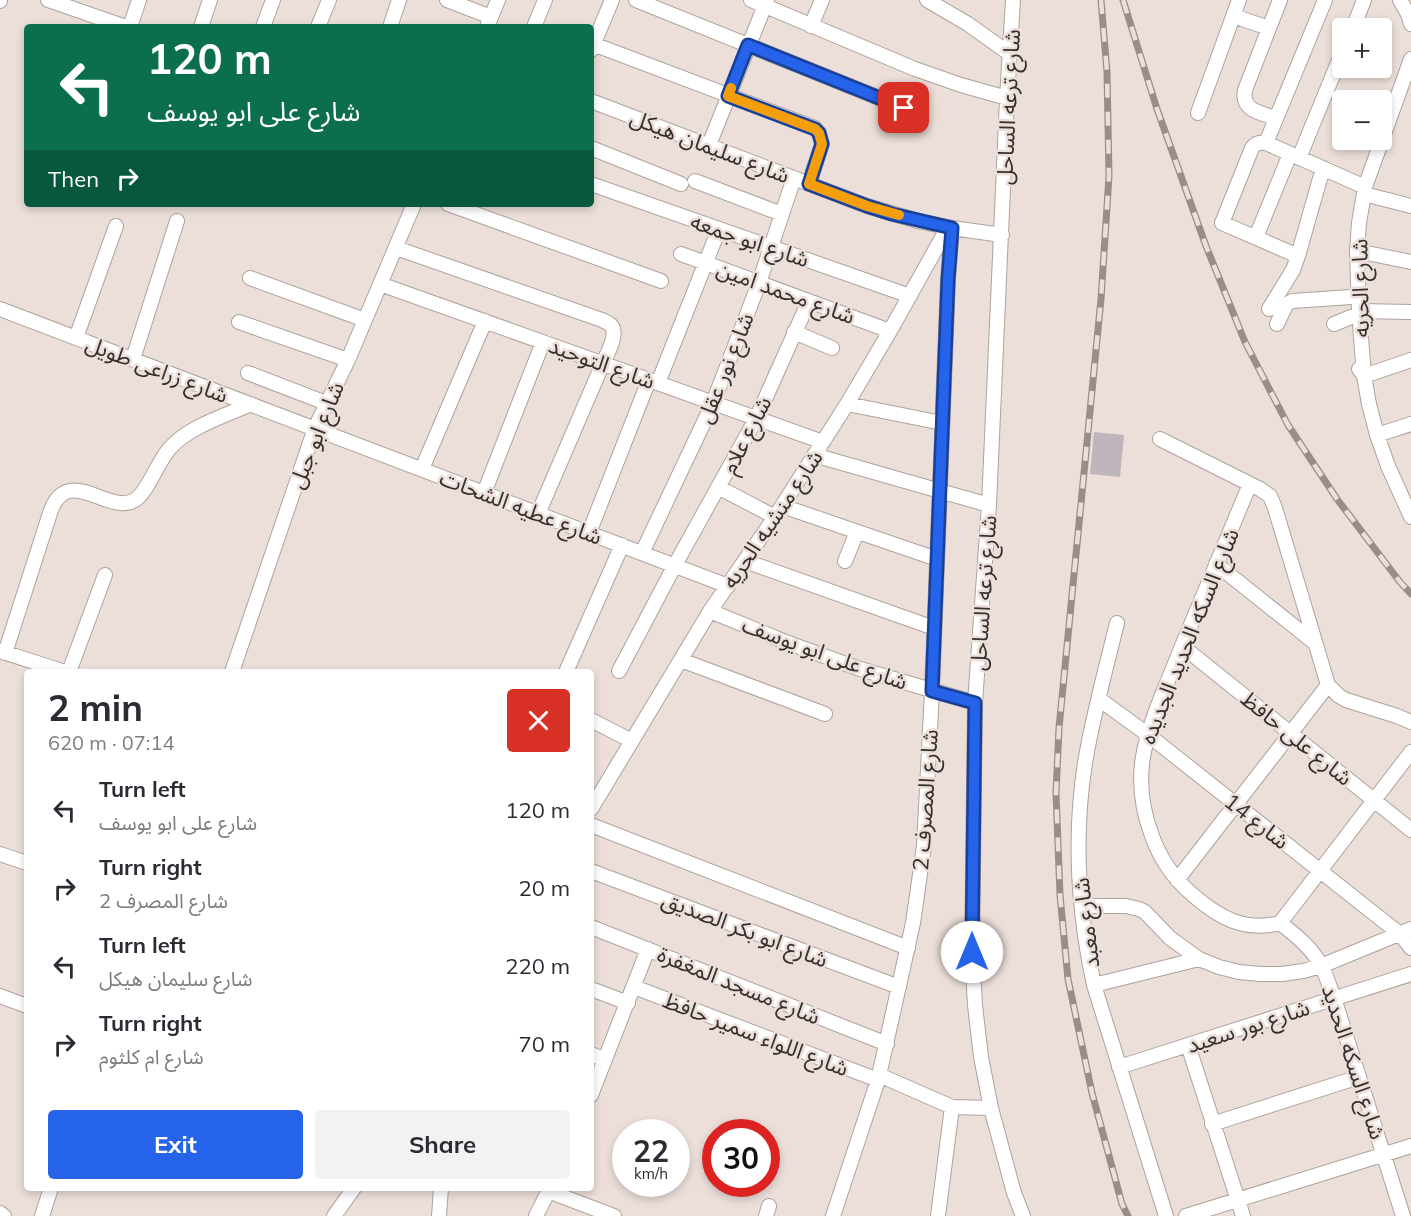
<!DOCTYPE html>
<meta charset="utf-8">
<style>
body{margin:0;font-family:Mulish,"Noto Sans Arabic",sans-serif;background:#f2f2f3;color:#2b2b33;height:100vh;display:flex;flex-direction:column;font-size:22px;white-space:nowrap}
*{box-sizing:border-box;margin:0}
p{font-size:20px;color:#7c7c81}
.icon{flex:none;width:33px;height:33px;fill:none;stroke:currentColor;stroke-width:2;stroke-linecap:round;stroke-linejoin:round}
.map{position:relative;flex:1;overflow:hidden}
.sheet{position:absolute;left:24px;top:669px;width:570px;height:522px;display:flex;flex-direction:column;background:#fff;border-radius:6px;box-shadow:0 3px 9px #0003}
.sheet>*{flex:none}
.hud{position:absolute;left:24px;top:24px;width:570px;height:183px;border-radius:6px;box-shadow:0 3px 9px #0003;background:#0b6e4f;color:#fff;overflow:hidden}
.tools{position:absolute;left:1332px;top:18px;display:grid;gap:12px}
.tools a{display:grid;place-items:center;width:60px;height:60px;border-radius:6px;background:#fff;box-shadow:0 3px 9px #0003;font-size:30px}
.speed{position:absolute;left:612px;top:1119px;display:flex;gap:12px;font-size:30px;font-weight:700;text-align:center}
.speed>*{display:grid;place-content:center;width:78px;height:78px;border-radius:50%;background:#fff;box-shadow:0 3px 9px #0003;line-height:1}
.speed small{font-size:15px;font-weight:400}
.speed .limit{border:9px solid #d22;background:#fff;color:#111}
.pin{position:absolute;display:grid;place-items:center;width:51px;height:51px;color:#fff;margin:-26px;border-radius:12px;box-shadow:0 3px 9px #0006}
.me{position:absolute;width:66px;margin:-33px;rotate:0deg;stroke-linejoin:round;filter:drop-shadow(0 0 4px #0008)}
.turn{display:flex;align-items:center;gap:21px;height:126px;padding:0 24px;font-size:27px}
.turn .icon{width:78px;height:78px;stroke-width:2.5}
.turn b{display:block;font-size:42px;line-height:51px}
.then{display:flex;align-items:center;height:57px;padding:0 24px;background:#0003;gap:12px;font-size:22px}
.round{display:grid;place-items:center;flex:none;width:63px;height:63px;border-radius:6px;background:#f2f2f3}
.overview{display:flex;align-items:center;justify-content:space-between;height:102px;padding:0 24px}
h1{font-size:36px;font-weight:700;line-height:45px}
.action{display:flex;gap:12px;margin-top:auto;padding:12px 24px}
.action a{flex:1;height:69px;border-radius:6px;background:#2563eb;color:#fff;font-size:24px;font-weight:700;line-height:69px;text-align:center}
.action a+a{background:#f2f2f3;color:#2b2b33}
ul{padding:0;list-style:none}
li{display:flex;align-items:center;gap:18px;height:78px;padding:0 24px}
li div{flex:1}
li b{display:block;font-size:22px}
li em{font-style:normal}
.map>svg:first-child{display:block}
.building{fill:#beb5bd}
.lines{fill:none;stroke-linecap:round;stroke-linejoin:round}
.minor-casing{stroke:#aea29d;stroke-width:16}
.minor{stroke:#fff;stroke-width:14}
.rail-casing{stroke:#978d8a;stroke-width:7}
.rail{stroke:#ecdfda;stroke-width:4.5;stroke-dasharray:14;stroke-linecap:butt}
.route-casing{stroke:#184099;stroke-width:15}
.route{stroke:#2563eb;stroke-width:10}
.slow{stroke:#f59e0b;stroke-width:10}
.labels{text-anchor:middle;stroke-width:5;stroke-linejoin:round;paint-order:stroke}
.street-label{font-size:22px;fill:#35302e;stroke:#ecdfda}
</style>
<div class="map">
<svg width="1411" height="1216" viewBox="0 0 1411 1216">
<rect width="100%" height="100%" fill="#ecdfda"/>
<path class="building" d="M 1094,432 L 1124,435 L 1120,477 L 1090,474 Z"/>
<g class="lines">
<g class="minor-casing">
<path id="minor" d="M 48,0 L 126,27
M 447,0 L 491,17
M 636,0 L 904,108
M 751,0 L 915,69 L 961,85 L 1007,98
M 927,0 L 968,24 L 1010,54
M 1013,0 L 1007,98 L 989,505 L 975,703 L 972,952 L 975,1005 L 981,1057 L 991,1108 L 1014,1193 L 1023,1216
M 1400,0 L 1408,14 L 1411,24
M 0,1 L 0,0
M 1233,16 L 1269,28
M 811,26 L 822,0
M 130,27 L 139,0
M 201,27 L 210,0
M 263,27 L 273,0
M 318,27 L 329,0
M 390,27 L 399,0
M 487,27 L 498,0
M 534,27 L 545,0
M 1353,28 L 1364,0
M 593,44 L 815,128 L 819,133 L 822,144 L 809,184
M 591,50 L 612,0
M 1411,59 L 1365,187 L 1359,223 L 1357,251 L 1359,311 L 1364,376 L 1369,404 L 1377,435 L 1388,466 L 1411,517
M 591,101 L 867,206 L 918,221 L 952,228 L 1002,235
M 1198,113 L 1239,0
M 1276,118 C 1261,113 1241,111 1245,90 L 1280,0
M 1266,143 L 1325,0
M 709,145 L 767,0
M 591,148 L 681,184
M 1299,158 L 1342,53
M 695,181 L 782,214
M 591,184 L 910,296
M 1364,194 L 1411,206
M 448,204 L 661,281
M 1256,237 L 1290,154
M 396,248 L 602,320 C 606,322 612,324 613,329 C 616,339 607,354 603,363 L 538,514
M 1357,251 L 1411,262
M 681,254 L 890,331
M 1298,256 L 1222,223 L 1252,148 C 1256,143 1259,142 1266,143 L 1365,187
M 250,278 L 365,320
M 380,284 L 823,442
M 0,309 L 728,586
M 1269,309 L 1293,270 L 1298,256 L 1323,168
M 1359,311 L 1411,312
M 239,322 L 348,360
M 1277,324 L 1286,305 L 1292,301 L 1351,297
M 1334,324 L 1351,317
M 794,332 L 832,348
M 76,338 L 116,226
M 133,359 L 177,221
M 1359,369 L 1364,376 L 1411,360
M 248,373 L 326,403
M 658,383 L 719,229
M 847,404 L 942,423
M 1377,435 L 1411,424
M 1160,439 L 1260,489 L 1270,496 L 1275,508 L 1328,685 L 1339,696 L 1346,700 L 1397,716 L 1411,722
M 814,455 L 989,505
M 422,469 L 485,321
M 1250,484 C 1230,532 1210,579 1190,627 C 1181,648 1173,669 1164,690 C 1143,743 1131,780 1152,836 C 1160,858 1174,879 1193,895 C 1219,918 1245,932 1280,923
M 718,487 L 775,517
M 484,493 L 543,342
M 782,506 L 937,559
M 589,533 L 649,380
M 642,553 L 713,403 L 759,283 L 794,178
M 745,561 L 934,628
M 845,561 L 857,532
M 1216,564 L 1315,643
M 710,611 L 783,641 L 857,668 L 975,703
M 1117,623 C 1106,668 1094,712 1086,757 C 1073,833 1078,911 1094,985 L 1166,1216
M 1182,646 L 1411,830
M 0,651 L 65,672
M 5,653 L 51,510 C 69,464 109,516 135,500 C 148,492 158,460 171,447 C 190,426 225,416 251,404
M 681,660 L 825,714
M 619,671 L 675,565 L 757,417 L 809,301
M 69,672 L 105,575
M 232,672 L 315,428 L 348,360 L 414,204
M 566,672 L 622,545
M 1099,699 L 1147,734 L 1400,934 L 1411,948
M 591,720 L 632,741
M 591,809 L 710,611 L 775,517 L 847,404 L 890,331 L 948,227
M 591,825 L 908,948
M 0,854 L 27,863
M 591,871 L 899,987
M 1177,880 L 1328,685
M 1082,906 L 1126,906 L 1139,909 L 1145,912 L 1170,938 L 1199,959 L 1219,967 L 1239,972 L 1260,974 L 1282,974 L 1303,971 L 1321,966 L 1411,929
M 1280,923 C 1296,935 1313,949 1322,967 C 1327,977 1330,988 1334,998 L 1403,1216
M 1280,923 L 1411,752
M 591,927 L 887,1044
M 1094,985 L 1199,959
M 634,987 L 878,1080
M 591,989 L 628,1003
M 0,996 L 27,1006
M 1188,1045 L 1243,1216
M 591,1054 L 605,1060
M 1119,1067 L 1411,974
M 879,1075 L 952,1107 L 991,1108
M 591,1095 L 648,949
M 1212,1124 L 1359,1077
M 548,1191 L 614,1216
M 0,1213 L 4,1216
M 42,1216 L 51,1188
M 334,1216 L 354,1188
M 439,1216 L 441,1188
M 536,1216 L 550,1188
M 766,1216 L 769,1206
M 833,1216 L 878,1080 L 913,923 L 924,846 L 932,691 L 948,280 L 952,228
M 938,1216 L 952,1107
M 1186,1216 L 1411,1146"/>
</g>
<use href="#minor" class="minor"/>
<g class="rail-casing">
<path id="rail" d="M 1101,0 L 1107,72 L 1109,176 L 1101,299 L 1059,728 L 1056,793 L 1060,895 L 1068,979 L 1092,1093 L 1122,1204 L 1128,1216
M 1123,0 L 1157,109 L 1206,246 L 1245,342 L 1288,425 L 1337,499 L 1400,582 L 1411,594"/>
</g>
<use href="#rail" class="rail"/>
</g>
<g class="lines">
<g class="route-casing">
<path id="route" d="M 904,108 L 748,45 L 728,96 L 815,129 L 819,133 L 822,144 L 809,184 L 867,206 L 892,214 L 952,228 L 948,280 L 932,691 L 975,703 L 972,952"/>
</g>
<use href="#route" class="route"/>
<path class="slow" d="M 731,88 L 728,96 L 815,129 L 819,133 L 822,144 L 809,184 L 867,206 L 899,215"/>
</g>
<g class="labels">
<g class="street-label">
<text transform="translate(1008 107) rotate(-87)" y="8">شارع ترعه الساحل</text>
<text transform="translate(710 146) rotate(21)" y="8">شارع سليمان هيكل</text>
<text transform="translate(750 240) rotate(19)" y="8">شارع ابو جمعه</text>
<text transform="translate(1360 288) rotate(-91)" y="8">شارع الحريه</text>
<text transform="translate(786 292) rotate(20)" y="8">شارع محمد امين</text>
<text transform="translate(602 363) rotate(20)" y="8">شارع التوحيد</text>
<text transform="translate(725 368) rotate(-68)" y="8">شارع نور عقل</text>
<text transform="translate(157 369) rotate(21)" y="8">شارع زراعى طويل</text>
<text transform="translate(316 435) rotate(-68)" y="8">شارع ابو جبل</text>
<text transform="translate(746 435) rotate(-63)" y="8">شارع علام</text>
<text transform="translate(521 507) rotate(21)" y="8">شارع عطيه الشحات</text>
<text transform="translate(772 519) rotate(-56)" y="8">شارع منشيه الحريه</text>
<text transform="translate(983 593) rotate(-86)" y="8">شارع ترعه الساحل</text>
<text transform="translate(1189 636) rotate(-68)" y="8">شارع السكه الحديد الجديده</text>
<text transform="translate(825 653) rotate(20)" y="8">شارع على ابو يوسف</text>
<text transform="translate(1297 738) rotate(39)" y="8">شارع على حافظ</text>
<text transform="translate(925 800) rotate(-86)" y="8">شارع المصرف 2</text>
<text transform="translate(1257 821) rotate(38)" y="8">شارع 14</text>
<text transform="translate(1086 923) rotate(-97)" y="8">شارع معبد</text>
<text transform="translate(745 929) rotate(21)" y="8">شارع ابو بكر الصديق</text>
<text transform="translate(739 985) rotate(22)" y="8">شارع مسجد المغفرة</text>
<text transform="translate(1248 1026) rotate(-18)" y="8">شارع بور سعيد</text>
<text transform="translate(756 1034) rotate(21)" y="8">شارع اللواء سمير حافظ</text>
<text transform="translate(1354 1062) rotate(72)" y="8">شارع السكه الحديد</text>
</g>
</g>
</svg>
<div class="tools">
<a>+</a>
<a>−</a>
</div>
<div class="speed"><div>22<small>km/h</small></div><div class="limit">30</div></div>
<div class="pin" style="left:904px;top:108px;background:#d93025"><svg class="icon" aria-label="arrive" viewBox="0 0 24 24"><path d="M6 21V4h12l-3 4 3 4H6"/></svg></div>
<svg class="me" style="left:972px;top:952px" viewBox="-20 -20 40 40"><circle r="19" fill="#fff"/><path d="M0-13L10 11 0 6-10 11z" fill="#2563eb"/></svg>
<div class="hud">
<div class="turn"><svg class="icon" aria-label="left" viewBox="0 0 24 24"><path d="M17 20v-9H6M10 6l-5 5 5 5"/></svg><div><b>120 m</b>شارع على ابو يوسف</div></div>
<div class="then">Then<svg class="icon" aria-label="right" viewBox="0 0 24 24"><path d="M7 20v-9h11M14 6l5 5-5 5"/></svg></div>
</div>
<section class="sheet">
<div class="overview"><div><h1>2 min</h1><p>620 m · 07:14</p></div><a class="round" style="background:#d93025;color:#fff"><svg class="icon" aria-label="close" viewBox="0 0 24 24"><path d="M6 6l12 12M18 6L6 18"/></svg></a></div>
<ul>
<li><svg class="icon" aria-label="left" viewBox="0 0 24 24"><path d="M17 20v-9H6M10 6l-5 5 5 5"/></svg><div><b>Turn left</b><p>شارع على ابو يوسف</p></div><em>120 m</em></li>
<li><svg class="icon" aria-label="right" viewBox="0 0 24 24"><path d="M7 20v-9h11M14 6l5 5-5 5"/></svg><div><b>Turn right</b><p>شارع المصرف 2</p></div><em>20 m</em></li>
<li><svg class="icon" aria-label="left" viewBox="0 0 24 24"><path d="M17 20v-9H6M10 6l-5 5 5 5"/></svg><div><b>Turn left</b><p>شارع سليمان هيكل</p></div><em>220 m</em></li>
<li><svg class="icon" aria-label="right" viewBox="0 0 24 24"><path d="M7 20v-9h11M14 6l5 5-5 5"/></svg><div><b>Turn right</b><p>شارع ام كلثوم</p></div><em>70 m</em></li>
</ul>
<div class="action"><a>Exit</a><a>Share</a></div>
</section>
</div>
